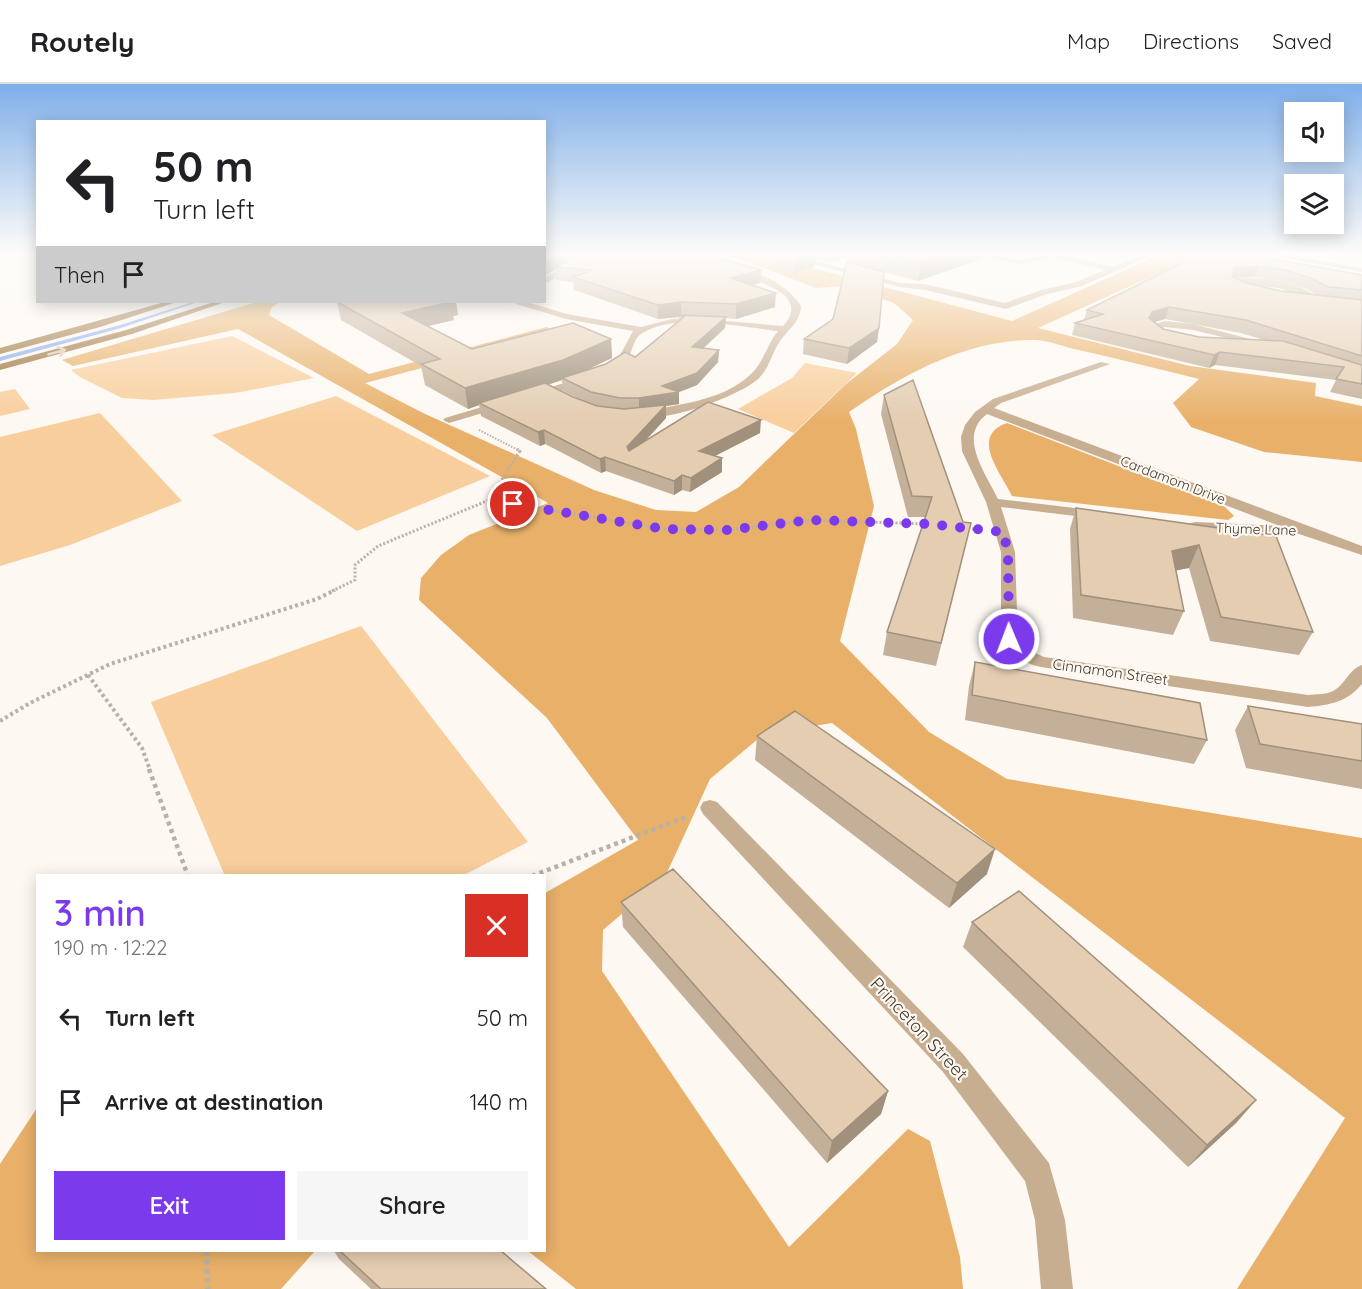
<!DOCTYPE html>
<meta charset="utf-8">
<style>
body{margin:0;font-family:Quicksand,sans-serif;background:#f6f6f6;color:#202124;height:100vh;display:flex;flex-direction:column;font-size:22px;white-space:nowrap}
*{box-sizing:border-box;margin:0}
p{font-size:20px;color:#757577}
.icon{flex:none;width:33px;height:33px;fill:none;stroke:currentColor;stroke-width:2;stroke-linecap:round;stroke-linejoin:round}
.map{position:relative;flex:1;overflow:hidden}
.details{position:absolute;left:36px;top:790px;width:510px;height:378px;display:flex;flex-direction:column;background:#fff;border-radius:0px;box-shadow:0 3px 15px #0003}
.details>*{flex:none}
.guide{position:absolute;left:36px;top:36px;width:510px;height:183px;border-radius:0px;box-shadow:0 3px 15px #0003;background:#fff;color:#202124;overflow:hidden}
.buttons{position:absolute;left:1284px;top:18px;display:grid;gap:12px}
.buttons a{display:grid;place-items:center;width:60px;height:60px;border-radius:0px;background:#fff;box-shadow:0 3px 15px #0003;font-size:30px}
.pin{position:absolute;display:grid;place-items:center;width:51px;height:51px;color:#fff;margin:-26px;border:3px solid #fff;border-radius:50%;box-shadow:0 2px 6px #0007}
.me{position:absolute;width:66px;margin:-33px;rotate:359deg;stroke-linejoin:round;filter:drop-shadow(0 0 4px #0008)}
.turn{display:flex;align-items:center;gap:21px;height:126px;padding:0 18px;font-size:27px}
.turn .icon{width:78px;height:78px;stroke-width:2.5}
.turn b{display:block;font-size:42px;line-height:51px}
.then{display:flex;align-items:center;height:57px;padding:0 18px;background:#0003;gap:12px;font-size:22px}
.round{display:grid;place-items:center;flex:none;width:63px;height:63px;border-radius:0px;background:#f6f6f6}
.summary{display:flex;align-items:center;justify-content:space-between;height:102px;padding:0 18px}
h1{font-size:36px;font-weight:600;line-height:45px;color:#7c3aed}
.action{display:flex;gap:12px;margin-top:auto;padding:12px 18px}
.action a{flex:1;height:69px;border-radius:0px;background:#7c3aed;color:#fff;font-size:24px;font-weight:600;line-height:69px;text-align:center}
.action a+a{background:#f6f6f6;color:#202124}
ul{padding:0;list-style:none}
li{display:flex;align-items:center;gap:18px;height:84px;padding:0 18px}
li div{flex:1}
li b{display:block;font-size:22px}
li em{font-style:normal}
header{display:flex;align-items:center;gap:36px;box-sizing:border-box;height:84px;padding:0 30px;background:#fff;border-bottom:2px solid #e0e0e0}
header strong{font-size:28px}
nav{display:flex;gap:33px;margin-inline-start:auto;font-size:21px}
.map>svg:first-child{display:block}
.green{fill:#f8ce9c}
.forest{fill:#e8b069}
.lines{fill:none;stroke-linecap:round;stroke-linejoin:round}
.stream{fill:#82a8ee;fill-rule:evenodd}
.path-far4{stroke:#b8b1aa;stroke-width:2;stroke-dasharray:1.5 1.5;stroke-linecap:butt}
.path-far3{stroke:#b8b1aa;stroke-width:3;stroke-dasharray:2 2;stroke-linecap:butt}
.path-far2{stroke:#b8b1aa;stroke-width:4;stroke-dasharray:3 3;stroke-linecap:butt}
.path-far1{stroke:#b8b1aa;stroke-width:4.5;stroke-dasharray:4 4;stroke-linecap:butt}
.path{stroke:#b8b1aa;stroke-width:6;stroke-dasharray:4.5 4.5;stroke-linecap:butt}
.minor{fill:#c7ae91;fill-rule:evenodd}
.major{fill:#9b6f35;fill-rule:evenodd}
.wall{fill:#c4b098;fill-rule:evenodd}
.shaded-wall{fill:#a0907c}
.building{fill:#e4cdb1;stroke:#a0907c;stroke-width:1.5}
.oneway{stroke:#dbc8b0}
.route{stroke:#7c3aed;stroke-width:10;stroke-dasharray:0 18}
.labels{text-anchor:middle;stroke-width:4.5;stroke-linejoin:round;paint-order:stroke}
.far-street-label{font-size:14px;fill:#42382d;stroke:#fdf8f2}
.street-label{font-size:15px;fill:#42382d;stroke:#fdf8f2}
.near-street-label{font-size:18px;fill:#42382d;stroke:#fdf8f2}
</style>
<header>
<strong>Routely</strong>
<nav><a>Map</a><a>Directions</a><a>Saved</a></nav>
</header>
<div class="map">
<svg width="1362" height="1205" viewBox="0 0 1362 1205">
<rect width="100%" height="100%" fill="#fdf8f2"/>
<path class="green" d="M 232,252 L 314,294 L 235,309 L 153,316 L 122,314 L 80,293 L 71,286 Z
M 805,279 L 857,289 L 794,349 L 738,325 L 792,294 Z
M 15,305 L 30,325 L 0,332 L 0,308 Z
M 336,312 L 490,392 L 357,447 L 212,351 Z
M 100,329 L 182,417 L 70,461 L 0,482 L 0,353 Z
M 361,542 L 528,758 L 462,792 L 225,792 L 151,618 Z"/>
<path class="forest" d="M 720,170 L 760,170 L 1012,237 L 1161,170 L 1238,170 L 1201,170 L 1038,244 L 1190,282 L 1316,299 L 1315,312 L 1362,322 L 1362,378 L 1264,368 L 1191,343 L 1173,319 L 1199,295 C 1159,285 1119,275 1079,266 C 1064,263 1048,256 1034,256 C 967,255 902,291 849,328 L 856,345 L 874,422 L 840,557 L 929,648 L 1007,695 L 1362,754 L 1362,1205 L 1237,1205 L 1345,1034 L 832,639 L 764,650 L 710,695 L 665,793 L 603,846 L 602,887 L 789,1163 L 908,1045 L 930,1057 L 960,1173 L 963,1205 L 576,1205 L 528,1167 L 544,1167 L 545,809 L 638,756 L 547,634 L 419,516 L 421,494 L 441,471 L 469,451 L 548,419 L 238,245 L 73,282 L 62,276 L 257,218 L 280,218 L 272,223 L 269,231 L 369,290 L 547,243 L 555,249 L 365,299 L 423,329 L 594,406 L 656,426 L 696,428 L 739,403 L 846,300 L 897,260 L 913,236 L 894,219 L 842,202 L 816,204 L 756,181 Z
M 1007,339 L 1225,423 L 1234,432 L 1228,436 L 1012,412 C 1001,389 969,352 1007,339 Z
M 37,1024 L 38,1167 L 315,1167 L 281,1205 L 0,1205 L 0,1080 Z"/>
<g class="lines">
<path class="stream" d="M 193,218 L 198,218 L 121,244 L 0,277 L 0,273 L 117,242 Z"/>
<path class="path-far4" d="M 479,346 L 520,367"/>
<path class="path-far3" d="M 489,416 L 520,367 L 517,365
M 964,444 L 981,446
M 332,507 L 355,496 L 355,481 L 378,462 L 489,416 L 665,445 L 727,446 L 811,436 L 927,440"/>
<path class="path-far2" d="M 88,591 L 142,664 L 150,686
M 0,637 L 30,619 L 110,580 L 317,515 L 335,506"/>
<path class="path-far1" d="M 149,685 L 188,792
M 532,792 L 688,732"/>
<path class="path" d="M 206,1167 L 208,1205"/>
<path class="minor" d="M 605,170 L 618,170 L 585,180 L 544,200 L 544,194 L 579,176 Z
M 775,170 L 788,170 L 900,199 L 925,200 L 1005,219 L 1041,206 L 1076,198 L 1105,186 L 1052,173 L 1020,180 L 972,170 L 988,170 L 1020,176 L 1046,170 L 1060,170 L 1112,183 L 1145,170 L 1155,170 L 1082,202 L 1047,210 L 1006,225 L 925,206 L 900,203 Z
M 1262,170 L 1279,170 L 1362,184 L 1362,188 Z
M 734,186 C 759,185 788,202 801,222 C 800,238 789,245 780,257 C 772,269 770,282 760,293 C 742,312 664,339 639,333 L 639,329 C 676,320 722,318 751,290 C 764,278 767,260 778,247 C 742,243 673,228 641,250 C 632,256 633,270 625,278 C 601,300 562,306 531,314 L 526,311 L 586,292 L 608,281 L 620,271 L 633,247 L 566,235 L 516,220 L 515,218 L 527,218 L 567,230 L 641,243 L 672,235 L 691,234 L 783,242 C 812,210 757,197 734,190 Z
M 1232,195 C 1260,191 1304,198 1324,219 L 1320,222 L 1241,208 L 1230,203 ZM 1238,200 L 1279,204 L 1308,214 L 1246,204 Z
M 1165,237 L 1193,240 L 1284,264 C 1268,276 1164,262 1147,247 L 1149,242 ZM 1165,243 L 1193,246 L 1256,261 C 1223,261 1186,261 1157,246 Z
M 1101,278 L 1110,280 L 1001,319 L 994,324 L 1362,462 L 1362,471 L 1299,450 L 1191,445 L 1189,442 L 1191,439 L 1196,438 L 1280,442 L 987,330 C 957,352 986,390 998,415 L 1100,427 L 1107,431 L 1100,435 L 1001,423 L 1015,468 L 1018,556 L 1029,566 L 1044,573 L 1308,611 C 1316,610 1325,611 1333,607 C 1345,601 1349,585 1362,581 L 1362,600 C 1347,618 1330,621 1308,623 L 1041,583 C 1023,579 1011,570 1001,555 L 1001,468 L 986,418 L 962,367 L 961,353 L 965,341 L 975,328 L 993,315 Z
M 502,317 L 506,318 L 506,322 L 449,339 L 443,336 L 445,334 Z
M 710,716 L 717,718 L 963,970 L 1049,1079 L 1065,1136 L 1073,1205 L 1041,1205 L 1035,1136 L 1025,1097 L 943,988 L 703,730 L 700,724 L 703,718 Z"/>
<path class="major" d="M 165,218 L 177,218 L 100,243 L 0,270 L 0,264 Z
M 214,218 L 225,218 L 132,250 L 0,286 L 0,280 L 126,246 Z"/>
</g>
<path class="wall" d="M 544,170 L 760,199 L 752,201 L 775,223 L 736,235 L 726,234 L 725,244 L 704,264 L 719,266 L 718,278 L 697,301 L 679,308 L 679,320 L 666,322 L 666,334 L 646,356 L 760,349 L 715,372 L 722,388 L 690,408 L 682,406 L 674,411 L 606,387 L 601,389 L 545,360 L 540,362 L 481,332 L 479,321 L 468,325 L 425,301 L 421,282 L 341,236 L 337,218 L 456,218 L 458,231 L 453,232 L 454,236 L 428,242 L 472,265 L 611,255 L 612,274 L 582,288 L 635,273 L 679,236 L 679,233 L 658,235 L 574,206 L 573,198 L 556,196 L 556,186 L 544,191 ZM 562,296 L 563,307 L 583,317 L 573,313 L 548,301 Z
M 758,170 L 980,170 L 979,176 L 918,197 L 884,188 L 877,258 L 847,280 L 803,270 L 804,255 L 833,235 L 848,173 L 829,178 L 815,175 L 814,183 L 794,189 Z
M 1200,170 L 1362,191 L 1362,315 L 1330,308 L 1336,296 L 1215,281 L 1209,284 L 1072,251 L 1075,239 L 1084,236 L 1087,226 ZM 1255,193 L 1280,197 L 1307,205 L 1316,211 L 1281,207 L 1247,199 L 1235,194 ZM 1165,235 L 1241,249 L 1264,256 L 1199,253 L 1163,245 L 1154,238 Z
M 884,311 L 963,438 L 971,439 L 936,582 L 883,571 L 887,548 L 926,433 L 908,433 L 881,330 Z
M 1076,424 L 1276,452 L 1313,548 L 1299,571 L 1210,557 L 1189,484 L 1176,486 L 1184,527 L 1173,551 L 1073,534 L 1070,445 Z
M 975,578 L 1207,656 L 1194,680 L 965,636 L 969,602 Z
M 1248,622 L 1362,640 L 1362,705 L 1246,684 L 1235,646 Z
M 757,652 L 987,790 L 949,824 L 755,676 Z
M 621,818 L 888,1007 L 881,1030 L 827,1079 L 623,843 Z
M 972,838 L 1256,1016 L 1236,1039 L 1188,1083 L 963,863 Z
M 334,1167 L 501,1167 L 546,1205 L 371,1205 L 339,1175 Z"/>
<path class="shaded-wall" d="M 560,170 L 595,170 L 555,183 L 556,186 L 544,191 L 544,178 Z
M 795,170 L 816,170 L 814,183 L 794,189 Z
M 830,170 L 848,170 L 848,173 L 829,178 Z
M 945,170 L 980,170 L 979,176 L 918,197 L 921,178 Z
M 1259,182 L 1255,193 L 1230,194 L 1234,184 Z
M 761,186 L 760,199 L 730,208 L 730,194 Z
M 776,209 L 775,223 L 736,235 L 736,220 Z
M 446,218 L 456,218 L 458,231 L 453,232 L 454,236 L 406,247 L 402,229 Z
M 681,218 L 681,232 L 679,231 L 679,233 L 658,235 L 658,221 Z
M 1169,223 L 1165,235 L 1148,240 L 1149,234 L 1152,228 Z
M 726,233 L 725,244 L 692,274 L 692,263 Z
M 879,244 L 877,258 L 847,280 L 849,264 Z
M 611,255 L 612,274 L 565,296 L 562,294 L 562,296 L 483,321 L 479,319 L 479,321 L 468,325 L 465,304 Z
M 719,266 L 718,278 L 697,301 L 679,308 L 679,320 L 666,322 L 666,334 L 627,377 L 627,363 L 639,327 L 639,314 Z
M 1220,268 L 1215,281 L 1209,284 L 1214,271 Z
M 761,336 L 760,349 L 699,380 L 699,367 Z
M 544,346 L 545,360 L 540,362 L 538,348 Z
M 605,373 L 606,387 L 601,389 L 600,375 Z
M 722,374 L 722,388 L 690,408 L 691,394 Z
M 682,391 L 682,406 L 674,411 L 674,397 Z
M 1199,461 L 1189,484 L 1163,489 L 1172,467 Z
M 995,765 L 987,790 L 949,824 L 957,799 Z
M 888,1007 L 881,1030 L 827,1079 L 832,1057 Z
M 1256,1016 L 1236,1039 L 1188,1083 L 1207,1061 Z"/>
<path class="building" d="M 544,170 L 560,170 L 544,178 Z
M 584,170 L 706,170 L 761,186 L 730,194 L 776,209 L 736,220 L 681,218 L 658,221 L 573,193 L 592,186 L 555,183 Z
M 871,170 L 886,170 L 886,174 Z
M 888,170 L 945,170 L 921,178 Z
M 1200,170 L 1245,170 L 1362,191 L 1362,206 L 1328,203 L 1311,194 L 1285,186 L 1259,182 L 1234,184 L 1232,193 L 1247,199 L 1281,207 L 1362,216 L 1362,272 L 1246,236 L 1169,223 L 1152,228 L 1149,234 L 1163,245 L 1199,253 L 1283,257 L 1362,281 L 1362,300 L 1336,295 L 1344,283 L 1220,268 L 1214,271 L 1075,239 L 1103,230 L 1087,226 Z
M 847,178 L 884,188 L 879,244 L 849,264 L 804,255 L 833,235 Z
M 337,218 L 451,218 L 402,229 L 472,265 L 573,239 L 611,255 L 563,276 L 465,304 L 421,280 L 440,275 Z
M 679,231 L 726,233 L 692,263 L 719,266 L 697,289 L 662,302 L 679,308 L 639,314 L 620,314 L 591,308 L 562,294 L 606,280 L 625,268 L 635,273 L 684,233 Z
M 913,296 L 963,438 L 971,439 L 941,559 L 887,548 L 932,413 L 912,412 L 884,311 Z
M 545,299 L 573,313 L 597,322 L 624,325 L 666,321 L 627,363 L 629,367 L 708,318 L 761,336 L 699,367 L 722,374 L 691,394 L 682,391 L 674,397 L 605,373 L 600,375 L 544,346 L 538,348 L 479,319 Z
M 1076,424 L 1276,452 L 1313,548 L 1221,533 L 1199,461 L 1172,467 L 1184,527 L 1081,511 Z
M 975,578 L 1200,619 L 1207,656 L 972,611 Z
M 1248,622 L 1362,640 L 1362,677 L 1260,660 Z
M 795,627 L 995,765 L 957,799 L 757,652 Z
M 673,785 L 888,1007 L 832,1057 L 621,818 Z
M 1019,807 L 1256,1016 L 1207,1061 L 972,838 Z
M 340,1167 L 501,1167 L 546,1205 L 381,1205 Z"/>
<defs><path id="oneway-shaft" d="M-6 0H5M1.5-3L5.5 0L1.5 3" fill="none" stroke-width="1.6" stroke-linecap="round" stroke-linejoin="round" transform="scale(1.5)"/></defs>
<use class="oneway" href="#oneway-shaft" transform="translate(57 268) rotate(-15)"/>
<linearGradient id="sky" x2="0" y2="1"><stop stop-color="#7fafea"/><stop offset="0.5" stop-color="#fefcf9"/><stop offset="1" stop-color="#fefcf9" stop-opacity="0"/></linearGradient>
<rect width="1362" height="339" fill="url(#sky)"/>
<g class="lines">
<path class="route" d="M 513,420 L 664,445 L 727,446 L 811,436 L 928,440 L 1003,448 L 1008,468 L 1009,555"/>
</g>
<g class="labels">
<g class="far-street-label">
<text transform="translate(1173 396) rotate(21)" y="5">Cardamom Drive</text>
<text transform="translate(1256 445) rotate(2)" y="5">Thyme Lane</text>
</g>
<g class="street-label">
<text transform="translate(1110 588) rotate(8)" y="5">Cinnamon Street</text>
</g>
<g class="near-street-label">
<text transform="translate(919 945) rotate(47)" y="6">Princeton Street</text>
</g>
</g>
</svg>
<div class="buttons">
<a><svg class="icon" aria-label="sound" viewBox="0 0 24 24"><path d="M4 9h4l5-4v14l-5-4H4zM17 9q2 3 0 6"/></svg></a>
<a><svg class="icon" aria-label="layers" viewBox="0 0 24 24"><path d="M12 4l9 5-9 5-9-5zM3 14l9 5 9-5"/></svg></a>
</div>
<div class="pin" style="left:513px;top:420px;background:#d93025"><svg class="icon" aria-label="arrive" viewBox="0 0 24 24"><path d="M6 21V4h12l-3 4 3 4H6"/></svg></div>
<svg class="me" style="left:1009px;top:555px" viewBox="-20 -20 40 40"><circle r="17" fill="#7c3aed" stroke="#fff" stroke-width="3"/><path d="M0-11L8 9 0 5-8 9z" fill="#fff"/></svg>
<div class="guide">
<div class="turn"><svg class="icon" aria-label="left" viewBox="0 0 24 24"><path d="M17 20v-9H6M10 6l-5 5 5 5"/></svg><div><b>50 m</b>Turn left</div></div>
<div class="then">Then<svg class="icon" aria-label="arrive" viewBox="0 0 24 24"><path d="M6 21V4h12l-3 4 3 4H6"/></svg></div>
</div>
<section class="details">
<div class="summary"><div><h1>3 min</h1><p>190 m · 12:22</p></div><a class="round" style="background:#d93025;color:#fff"><svg class="icon" aria-label="close" viewBox="0 0 24 24"><path d="M6 6l12 12M18 6L6 18"/></svg></a></div>
<ul>
<li><svg class="icon" aria-label="left" viewBox="0 0 24 24"><path d="M17 20v-9H6M10 6l-5 5 5 5"/></svg><div><b>Turn left</b></div><em>50 m</em></li>
<li><svg class="icon" aria-label="arrive" viewBox="0 0 24 24"><path d="M6 21V4h12l-3 4 3 4H6"/></svg><div><b>Arrive at destination</b></div><em>140 m</em></li>
</ul>
<div class="action"><a>Exit</a><a>Share</a></div>
</section>
</div>
